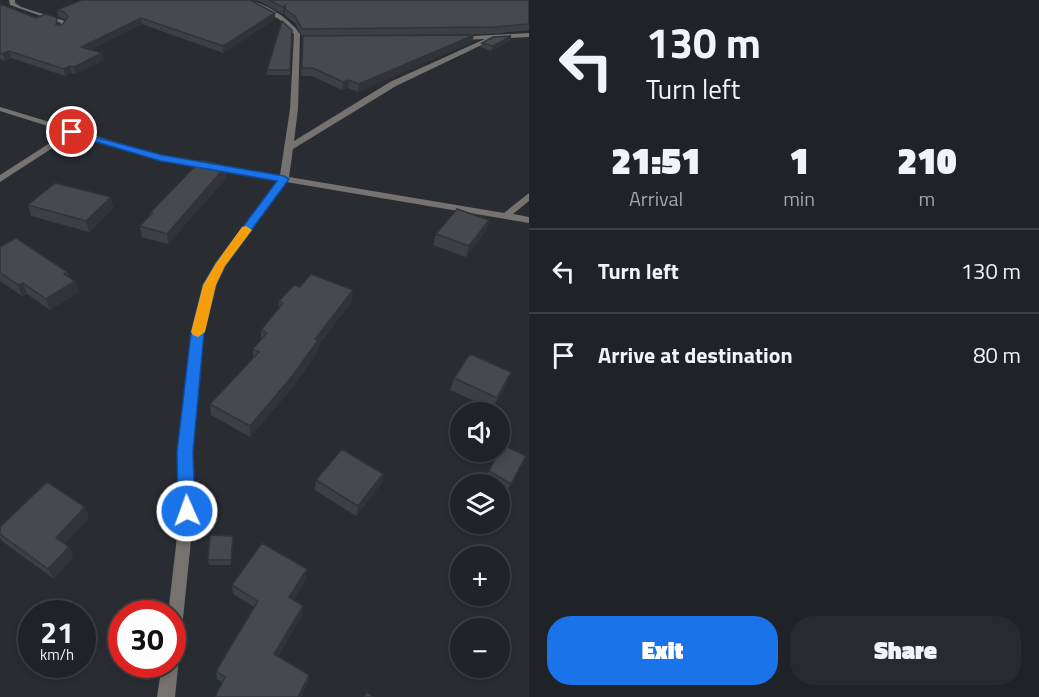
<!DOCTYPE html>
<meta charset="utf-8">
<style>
body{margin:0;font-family:"Titillium Web",sans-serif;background:#272a2e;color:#f1f3f6;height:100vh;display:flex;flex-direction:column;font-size:22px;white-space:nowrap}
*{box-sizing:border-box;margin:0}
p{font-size:20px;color:#a1a4a7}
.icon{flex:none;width:33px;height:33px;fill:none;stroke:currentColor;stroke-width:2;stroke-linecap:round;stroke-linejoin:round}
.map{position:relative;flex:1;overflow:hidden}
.sheet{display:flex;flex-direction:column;background:#1f2226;width:510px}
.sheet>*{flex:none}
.guide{background:#1f2226;color:#f1f3f6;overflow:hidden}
.fabs{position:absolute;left:450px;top:402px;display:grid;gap:12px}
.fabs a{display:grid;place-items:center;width:60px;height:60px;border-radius:50%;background:#1f2226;box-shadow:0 3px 9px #0003,0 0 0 2px #3c3f43;font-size:30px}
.speed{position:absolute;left:18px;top:600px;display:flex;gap:12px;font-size:30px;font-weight:700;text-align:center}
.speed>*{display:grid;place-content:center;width:78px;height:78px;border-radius:50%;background:#1f2226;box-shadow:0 3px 9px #0003,0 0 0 2px #3c3f43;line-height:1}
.speed small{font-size:15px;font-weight:400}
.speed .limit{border:9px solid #d22;background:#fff;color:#111}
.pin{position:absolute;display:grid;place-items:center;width:51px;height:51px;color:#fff;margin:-26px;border:3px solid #fff;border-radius:50%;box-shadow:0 2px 6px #0007}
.me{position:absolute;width:66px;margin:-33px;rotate:358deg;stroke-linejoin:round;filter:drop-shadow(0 0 4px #0008)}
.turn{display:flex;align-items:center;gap:21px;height:126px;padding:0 18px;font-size:27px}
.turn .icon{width:78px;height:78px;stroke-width:2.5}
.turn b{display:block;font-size:42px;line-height:51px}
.eta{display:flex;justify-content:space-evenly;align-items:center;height:102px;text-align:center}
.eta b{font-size:36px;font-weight:800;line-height:42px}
.cta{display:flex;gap:12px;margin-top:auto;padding:12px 18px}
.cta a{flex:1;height:69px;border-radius:24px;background:#1a73e8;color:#fff;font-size:24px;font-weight:800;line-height:69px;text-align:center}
.cta a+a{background:#272a2e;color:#f1f3f6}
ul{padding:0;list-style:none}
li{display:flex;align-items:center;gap:18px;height:84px;padding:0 18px;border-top:2px solid #3c3f43}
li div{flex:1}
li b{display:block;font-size:22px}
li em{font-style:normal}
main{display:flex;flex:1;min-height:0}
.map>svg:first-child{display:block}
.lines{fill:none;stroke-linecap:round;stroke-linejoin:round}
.street{fill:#757270;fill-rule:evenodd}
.wall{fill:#3c4044}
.shaded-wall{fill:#313437}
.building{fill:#464a4f;stroke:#313437;stroke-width:1.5}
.route{fill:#1a73e8;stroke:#114b97;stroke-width:1.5}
.slow{fill:#f59e0b}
</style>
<main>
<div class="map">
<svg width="529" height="697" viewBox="0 0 529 697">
<rect width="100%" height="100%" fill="#292d32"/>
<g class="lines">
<path class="street" d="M 9,0 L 15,0 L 15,3 L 21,7 L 65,21 L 68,25 L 63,30 L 59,30 L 61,23 L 10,5 Z
M 242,0 C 262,0 289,18 300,34 L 298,109 L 294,141 L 390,82 L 485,39 L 458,40 L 456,39 L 456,37 L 529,33 L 529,37 L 490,39 L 490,41 L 396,86 L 293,149 L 289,177 L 504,213 L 529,193 L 529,201 L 513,214 L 529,217 L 529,223 L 286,182 L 225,267 L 214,285 L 204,333 L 192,452 L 194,511 L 175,697 L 157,697 L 162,664 L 172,664 L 172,614 L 168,614 L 180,511 L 178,452 L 192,333 L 204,285 L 216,264 L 278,180 L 161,161 L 74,134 L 0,182 L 0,175 L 67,132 L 0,111 L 0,107 L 162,156 L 280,175 L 290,109 L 294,34 L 279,19 Z"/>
</g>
<path class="wall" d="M 252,0 L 529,0 L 529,30 L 492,34 L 302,36 L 295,23 L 285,15 L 285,12 L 283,14 L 259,1 Z
M 0,4 L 36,18 L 62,25 L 66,20 L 58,16 L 57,10 L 275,13 L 275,19 L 223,53 L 142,24 L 90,50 L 104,60 L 75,74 L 72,73 L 65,76 L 11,58 L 5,61 L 0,59 Z
M 292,30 L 290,75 L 267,75 L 267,70 Z
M 474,35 L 472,42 L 358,92 L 348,88 L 342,90 L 312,76 L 301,76 L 303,36 Z
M 510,41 L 491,51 L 481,47 L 482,43 Z
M 227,177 L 168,244 L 142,237 L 140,226 L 150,215 L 150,213 Z
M 111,197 L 113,208 L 89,232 L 31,216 L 28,205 Z
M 489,220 L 486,231 L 466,257 L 433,245 L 436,234 Z
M 0,247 L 67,272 L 69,277 L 79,292 L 50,310 L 27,294 L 22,296 L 0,281 Z
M 300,287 L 352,301 L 318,346 L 318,351 L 293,387 L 250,437 L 211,415 L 210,404 L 253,358 L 253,349 L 261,340 L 261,330 L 279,307 L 279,301 Z
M 454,378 L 507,383 L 492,409 L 450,390 Z
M 526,456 L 508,489 L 486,477 L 489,471 Z
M 383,474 L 381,484 L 356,516 L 315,490 L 316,480 Z
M 89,518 L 64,544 L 69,547 L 73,557 L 54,579 L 2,541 L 0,538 L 0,527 Z
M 233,536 L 231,565 L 209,565 L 208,560 Z
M 306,579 L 293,600 L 303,606 L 302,615 L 278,656 L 309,675 L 308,683 L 222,682 L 217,679 L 216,671 L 254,607 L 233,594 L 232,585 Z"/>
<path class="shaded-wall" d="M 286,5 L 285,12 L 283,14 L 283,7 Z
M 275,13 L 275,19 L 223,53 L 223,46 Z
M 141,18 L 142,24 L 82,54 L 81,47 Z
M 474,35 L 472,42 L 358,92 L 359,84 Z
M 511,36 L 510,41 L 491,51 L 493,46 Z
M 9,51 L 11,58 L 5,61 L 3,54 Z
M 102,53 L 104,60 L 75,74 L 74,67 Z
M 70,66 L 72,73 L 65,76 L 64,69 Z
M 349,80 L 348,88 L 342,90 L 343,82 Z
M 226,166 L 227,177 L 168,244 L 167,234 Z
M 111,197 L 113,208 L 89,232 L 86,221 Z
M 489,220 L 486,231 L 466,257 L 469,246 Z
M 75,281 L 79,292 L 50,310 L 46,299 Z
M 23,283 L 27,294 L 22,296 L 18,285 Z
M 353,290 L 352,301 L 318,346 L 318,351 L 293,387 L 250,437 L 250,426 Z
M 511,372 L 507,383 L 492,409 L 497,398 Z
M 383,474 L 381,484 L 356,516 L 358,506 Z
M 85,507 L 89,518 L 60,548 L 56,538 Z
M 69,547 L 73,557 L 54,579 L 48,569 Z
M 307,569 L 306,579 L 288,607 L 289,597 Z
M 303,606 L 302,615 L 274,662 L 274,654 Z
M 309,675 L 308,683 L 301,697 L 298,697 Z"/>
<path class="building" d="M 82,0 L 250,0 L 275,13 L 223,46 L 141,18 L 81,47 L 102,53 L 74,67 L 70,66 L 64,69 L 9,51 L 3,54 L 0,53 L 0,4 L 36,18 L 46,14 L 57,18 L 56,25 L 62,25 L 68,17 L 64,12 L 57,10 Z
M 269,0 L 529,0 L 529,24 L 494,27 L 302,29 L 295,16 L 285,9 L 286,5 L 283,7 Z
M 282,21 L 292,30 L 290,70 L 267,70 Z
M 474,35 L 359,84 L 349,80 L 343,82 L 313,68 L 302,68 L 303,36 Z
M 511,36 L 493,46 L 482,43 L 493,37 Z
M 201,160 L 226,166 L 167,234 L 140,226 L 152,213 L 150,213 Z
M 55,183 L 111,197 L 86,221 L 28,205 Z
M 457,209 L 489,220 L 469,246 L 436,234 Z
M 16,238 L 67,272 L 64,274 L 75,281 L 46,299 L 23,283 L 18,285 L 0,272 L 0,247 Z
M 311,274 L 353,290 L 315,339 L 318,340 L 293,375 L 250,426 L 210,404 L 259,352 L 253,349 L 267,333 L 261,330 L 283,303 L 279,301 L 294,285 L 300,287 Z
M 470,354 L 511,372 L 497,398 L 454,378 Z
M 503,445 L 526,456 L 511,484 L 489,471 Z
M 342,449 L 383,474 L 358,506 L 316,480 Z
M 47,482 L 85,507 L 56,538 L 69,547 L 48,569 L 0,534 L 0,527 Z
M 210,535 L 233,536 L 231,560 L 208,560 Z
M 262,543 L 307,569 L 289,597 L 303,606 L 274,654 L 309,675 L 298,697 L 215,697 L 225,677 L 216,671 L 258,601 L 232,585 Z
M 367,692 L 373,697 L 364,697 Z"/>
<path class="route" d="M 69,130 L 162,155 L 284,176 L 289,179 L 225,266 L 216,285 L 204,333 L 193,452 L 195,511 L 193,516 L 187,518 L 181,516 L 178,511 L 177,452 L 191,333 L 203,285 L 216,263 L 277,181 L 161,161 L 69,134 Z"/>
<path class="slow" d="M 246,226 L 252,230 L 225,266 L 216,285 L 205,332 L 198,337 L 193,335 L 191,332 L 203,285 L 216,263 L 242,227 Z"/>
</svg>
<div class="fabs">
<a><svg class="icon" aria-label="sound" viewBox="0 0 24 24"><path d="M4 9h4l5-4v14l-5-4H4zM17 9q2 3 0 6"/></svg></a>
<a><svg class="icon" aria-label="layers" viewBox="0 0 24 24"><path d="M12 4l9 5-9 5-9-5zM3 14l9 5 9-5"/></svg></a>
<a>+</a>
<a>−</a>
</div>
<div class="speed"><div>21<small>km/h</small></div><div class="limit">30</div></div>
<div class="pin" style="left:72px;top:132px;background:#d93025"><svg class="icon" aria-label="arrive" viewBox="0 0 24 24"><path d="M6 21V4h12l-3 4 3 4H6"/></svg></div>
<svg class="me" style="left:187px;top:511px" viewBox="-20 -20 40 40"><circle r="17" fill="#1a73e8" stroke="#fff" stroke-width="3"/><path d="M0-11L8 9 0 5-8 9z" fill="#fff"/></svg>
</div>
<section class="sheet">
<div class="guide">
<div class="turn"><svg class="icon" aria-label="left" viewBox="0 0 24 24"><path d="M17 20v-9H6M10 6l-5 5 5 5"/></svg><div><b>130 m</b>Turn left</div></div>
</div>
<div class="eta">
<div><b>21:51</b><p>Arrival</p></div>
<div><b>1</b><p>min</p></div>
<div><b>210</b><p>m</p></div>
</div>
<ul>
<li><svg class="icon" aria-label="left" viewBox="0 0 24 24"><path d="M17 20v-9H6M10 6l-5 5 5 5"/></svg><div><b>Turn left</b></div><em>130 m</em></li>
<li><svg class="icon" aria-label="arrive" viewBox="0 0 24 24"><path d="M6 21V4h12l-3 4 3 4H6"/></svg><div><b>Arrive at destination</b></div><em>80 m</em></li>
</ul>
<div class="cta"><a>Exit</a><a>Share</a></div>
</section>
</main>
